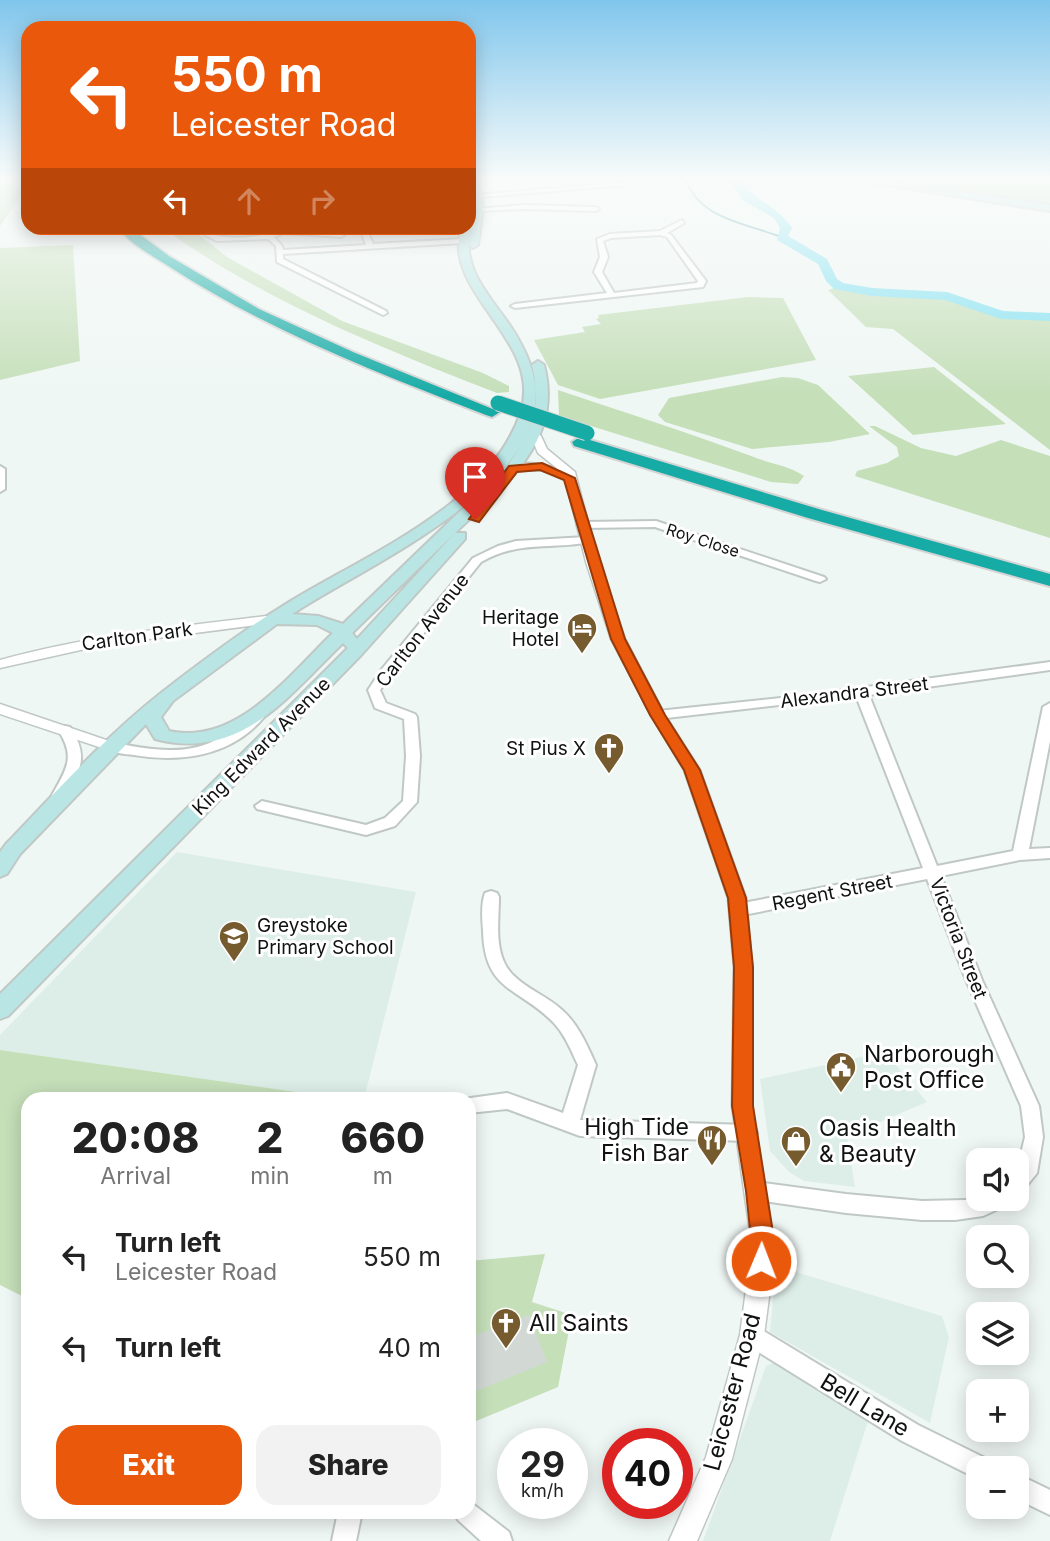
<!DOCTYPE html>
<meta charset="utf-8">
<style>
body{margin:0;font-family:Inter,sans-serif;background:#f2f2f2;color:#222;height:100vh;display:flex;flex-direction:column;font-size:26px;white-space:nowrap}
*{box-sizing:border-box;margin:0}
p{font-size:23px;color:#767676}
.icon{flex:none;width:38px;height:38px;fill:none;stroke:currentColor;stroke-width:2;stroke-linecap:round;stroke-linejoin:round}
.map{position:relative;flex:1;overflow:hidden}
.drawer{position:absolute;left:21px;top:1092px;width:455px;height:427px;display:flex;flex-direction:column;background:#fff;border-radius:21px;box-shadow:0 4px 18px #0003}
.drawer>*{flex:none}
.guide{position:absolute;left:21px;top:21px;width:455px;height:214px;border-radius:21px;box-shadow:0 4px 18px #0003;background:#ea580c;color:#fff;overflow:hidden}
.controls{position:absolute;left:966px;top:1148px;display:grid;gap:14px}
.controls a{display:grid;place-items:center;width:63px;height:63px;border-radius:14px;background:#fff;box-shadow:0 4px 18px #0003;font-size:35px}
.speed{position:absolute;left:497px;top:1428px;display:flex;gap:14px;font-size:35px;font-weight:700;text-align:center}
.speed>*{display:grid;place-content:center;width:91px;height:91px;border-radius:50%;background:#fff;box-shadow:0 4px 18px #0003;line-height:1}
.speed small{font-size:18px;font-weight:400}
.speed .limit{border:10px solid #d22;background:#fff;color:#111}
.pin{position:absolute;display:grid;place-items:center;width:60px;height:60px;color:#fff;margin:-72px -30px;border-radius:50% 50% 50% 0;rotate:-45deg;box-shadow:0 0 7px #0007}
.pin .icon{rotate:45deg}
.me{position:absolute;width:77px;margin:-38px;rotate:1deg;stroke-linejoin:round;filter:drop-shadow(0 0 5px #0008)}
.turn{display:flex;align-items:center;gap:24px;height:147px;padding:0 35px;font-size:32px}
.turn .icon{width:91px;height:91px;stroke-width:2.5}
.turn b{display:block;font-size:49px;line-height:60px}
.lanes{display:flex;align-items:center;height:66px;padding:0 35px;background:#0003;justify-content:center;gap:35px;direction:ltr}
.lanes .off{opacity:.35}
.eta{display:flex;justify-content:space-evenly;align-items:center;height:119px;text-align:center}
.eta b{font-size:42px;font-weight:800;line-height:49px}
.action{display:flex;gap:14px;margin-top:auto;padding:14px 35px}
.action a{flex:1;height:80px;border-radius:21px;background:#ea580c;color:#fff;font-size:28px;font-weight:800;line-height:80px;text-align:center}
.action a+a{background:#f2f2f2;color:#222}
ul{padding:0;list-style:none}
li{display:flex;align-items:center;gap:21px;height:91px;padding:0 35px}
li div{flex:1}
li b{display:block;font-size:26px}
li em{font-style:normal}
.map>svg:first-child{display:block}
.built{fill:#ddeee8}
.green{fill:#c5dfb9}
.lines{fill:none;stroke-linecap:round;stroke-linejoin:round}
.stream{stroke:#61a3ae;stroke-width:2}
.river{fill:#84e1f1;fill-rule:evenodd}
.building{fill:#d2d8d4}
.minor-casing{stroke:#c0c8c5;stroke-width:4}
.tertiary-casing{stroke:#c0c8c5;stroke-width:3}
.secondary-casing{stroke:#c0c8c5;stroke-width:4}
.motorway-casing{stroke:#d4d4d4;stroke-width:4}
.minor{fill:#fff;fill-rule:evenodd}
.tertiary{fill:#fff;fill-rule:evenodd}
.secondary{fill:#b9e6e4;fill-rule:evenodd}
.motorway{fill:#17aba6;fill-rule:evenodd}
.motorway-bridge-casing{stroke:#d4d4d4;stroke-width:17;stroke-linecap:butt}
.motorway-bridge{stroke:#17aba6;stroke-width:15}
.route{fill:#ea580c;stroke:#983908;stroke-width:2}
.labels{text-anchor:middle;stroke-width:6;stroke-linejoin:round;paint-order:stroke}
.far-street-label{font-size:16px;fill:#101211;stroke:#fff}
.poi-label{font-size:19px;fill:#101211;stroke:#fff;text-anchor:end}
.street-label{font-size:19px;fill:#101211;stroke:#fff}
.near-poi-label{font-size:23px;fill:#101211;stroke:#fff;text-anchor:start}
.near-street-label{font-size:23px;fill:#101211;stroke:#fff}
</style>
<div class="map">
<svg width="1050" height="1541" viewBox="0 0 1050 1541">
<rect width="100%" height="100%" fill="#eff7f4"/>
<path class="built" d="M 177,852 L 416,892 L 364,1099 L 346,1099 L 0,1050 L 0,1035 Z
M 885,1052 L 927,1102 L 847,1136 L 855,1187 L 804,1181 L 789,1172 L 770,1151 L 760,1079 Z
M 776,1266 L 942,1316 L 949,1337 L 930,1423 L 770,1332 Z
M 777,1361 L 869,1418 L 830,1541 L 703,1541 L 766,1366 Z"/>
<path class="green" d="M 0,180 L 28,180 L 28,186 L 0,226 Z
M 870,180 L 1036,180 L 1050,182 L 1050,205 Z
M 163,228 L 191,228 L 227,257 L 342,321 L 483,373 L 509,386 L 509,392 L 497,393 C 381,348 264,301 163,228 Z
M 73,245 L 80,361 L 0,380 L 0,248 Z
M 837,287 L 873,295 L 955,300 L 1001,316 L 1050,320 L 1050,450 L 893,329 L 866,327 L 828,290 Z
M 748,297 L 783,298 L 816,360 L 600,399 L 558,385 L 534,340 L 585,332 L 582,327 L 601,324 L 596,319 L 599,318 L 598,315 Z
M 934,367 L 1006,424 L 913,435 L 848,376 Z
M 782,377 L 798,378 L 818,385 L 870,434 L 829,442 L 752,449 L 665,422 L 658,415 L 669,398 Z
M 558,390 C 624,412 689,433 754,457 C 771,464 788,465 804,476 L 798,484 L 771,482 L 559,416 Z
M 869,426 L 875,426 L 921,448 L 956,456 L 1001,440 L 1050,456 L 1050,538 L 855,476 L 857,471 L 887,463 L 899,456 L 897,447 Z
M 0,1050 L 346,1099 L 28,1099 L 28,1299 L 0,1285 Z
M 545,1254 L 532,1302 L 572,1315 L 558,1387 L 469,1424 L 469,1261 Z"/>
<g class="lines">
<path class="stream" d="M 686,180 C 701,220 746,223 781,237"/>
<path class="river" d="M 729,180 L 740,180 C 755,201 778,207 792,228 L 788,236 L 827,259 L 837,279 L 843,283 L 872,288 L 947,292 L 1003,311 L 1050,313 L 1050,321 L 1001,319 L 945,300 L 872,296 L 834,289 L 826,281 L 818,264 L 777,240 L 780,228 L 774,218 L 744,201 Z"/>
</g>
<path class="building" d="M 529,1315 L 547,1362 L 469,1394 L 469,1338 Z"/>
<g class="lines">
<g class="minor-casing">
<path id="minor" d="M 628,182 L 626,185 L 479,197 L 476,195 Z
M 524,205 L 596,207 L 599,209 L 596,211 L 524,209 L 479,211 L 476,209 Z
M 682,220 L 684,223 L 667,233 L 671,235 L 706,281 L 703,287 L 515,308 L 511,306 L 515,304 L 607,293 L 594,272 L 600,257 L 597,239 L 610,234 L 660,231 ZM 660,235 L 667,237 L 698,281 L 697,283 L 614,293 L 602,272 L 608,257 L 603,241 L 611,238 Z
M 284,228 L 344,235 L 341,237 L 284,233 L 274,237 L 282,246 L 283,250 L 366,245 L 360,228 L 366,228 L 373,244 L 462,239 L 465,241 L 462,243 L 283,254 L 283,259 L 386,311 L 387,313 L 383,315 L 277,262 L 276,246 L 268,239 L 217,241 L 205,235 L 208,233 C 230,241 263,238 284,228 Z
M 0,466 L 5,469 L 5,489 L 0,492 Z
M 656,521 L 824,577 L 826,579 L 820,582 L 816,581 L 655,527 L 582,528 L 577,525 L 582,522 Z
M 586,537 L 590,538 L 590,542 C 550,550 519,540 481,562 L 391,674 L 380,690 L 386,703 L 415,714 L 417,717 L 420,756 L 417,802 L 395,826 L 366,835 L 257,809 L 255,806 L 262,801 L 366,825 L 385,818 L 403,801 L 406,756 L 404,719 L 375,708 L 368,690 L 382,669 L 473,558 L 498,546 L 516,541 Z
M 1050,662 L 1050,670 L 869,695 L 937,866 L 1013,851 L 1043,707 L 1050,703 L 1050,741 L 1029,849 L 1050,848 L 1050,858 L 1020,860 L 941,876 L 982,980 L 1039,1106 L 1043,1137 L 1037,1173 L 1024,1189 L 1017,1192 L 1017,1170 L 1025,1137 L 1021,1106 L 966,980 L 927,879 L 738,916 L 732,914 L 730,910 L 732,906 L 738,904 L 923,868 L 856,696 L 658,719 L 651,715 L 658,711 L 808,695 Z
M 257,713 L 264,717 C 232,756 181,763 134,755 C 124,754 110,753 103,746 L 110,742 C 147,749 187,758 221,737 C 233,730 244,717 257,713 Z
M 65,726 L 70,727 C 90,757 80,771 63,800 L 58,802 L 51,797 C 65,771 77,758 58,730 Z
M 491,891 L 497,893 L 499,897 C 499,918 495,942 504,962 C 514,985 544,993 562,1010 C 578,1024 587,1045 596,1065 L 580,1120 L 748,1125 L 755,1127 L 757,1133 L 755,1139 L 748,1141 L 580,1136 L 507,1109 L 469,1113 L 469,1099 L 463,1099 L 507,1093 L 563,1113 L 578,1065 C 571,1050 565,1035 554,1023 C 519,987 484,992 483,930 C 482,919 481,903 485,893 Z
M 757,1182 L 846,1194 L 922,1201 L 1010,1199 L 1007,1205 L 983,1216 L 955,1220 L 922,1220 L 846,1213 L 757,1200 L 750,1197 L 747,1191 L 750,1185 Z
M 752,1324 L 918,1425 L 989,1460 L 993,1468 L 978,1468 L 978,1479 L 902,1441 L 744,1343 L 741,1335 L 744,1327 Z
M 1017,1474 L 1050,1490 L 1050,1515 L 1017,1499 Z
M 469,1501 L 509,1532 L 512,1541 L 481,1541 L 458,1520 L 454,1512 L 469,1512 Z
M 338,1512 L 362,1512 L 356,1541 L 332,1541 Z"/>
</g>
<g class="tertiary-casing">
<path id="tertiary" d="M 536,433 L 541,436 L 547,449 L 575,472 L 598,562 L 625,639 L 665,715 L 700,770 L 746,898 L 752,967 L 752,1106 L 773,1239 L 771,1282 L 764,1335 L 732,1459 L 697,1541 L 669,1541 L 706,1457 L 740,1335 L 747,1282 L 751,1239 L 732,1106 L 734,967 L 728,898 L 684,770 L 651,715 L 611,639 L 586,562 L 565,478 L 541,470 L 513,471 L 507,468 C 521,459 544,464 558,469 L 538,453 L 531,436 Z
M 275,615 L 282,619 L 280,622 L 103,645 L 0,668 L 0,660 C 90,635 182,626 275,615 Z
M 0,704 L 115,743 L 118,746 L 115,749 L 105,749 L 0,714 Z"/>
</g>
<g class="secondary-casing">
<path id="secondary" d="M 471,180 L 479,180 L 483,209 L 478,245 L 473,248 L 468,245 L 475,209 Z
M 854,180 L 877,180 L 1050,205 L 1050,211 Z
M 469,226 L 471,228 C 460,268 490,296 511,327 C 526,350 540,380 535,408 C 519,500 364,567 292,614 L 318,616 L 343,624 L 508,465 C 531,433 542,405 532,365 L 538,361 L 544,365 C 564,442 504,485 455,533 L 465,533 L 465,539 L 362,654 L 8,1016 L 0,1019 L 0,994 L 348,648 L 343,643 C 288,696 241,762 155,739 L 146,724 L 20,854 L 7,874 L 0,877 L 0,852 L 6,844 C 56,792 104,738 161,693 C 201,662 242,631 286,604 C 363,556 492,505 521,411 C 543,340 442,294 461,228 ZM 455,533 L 357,639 L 352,633 ZM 277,624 L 317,625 L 333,633 C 289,675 237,746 169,731 L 161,717 L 173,701 Z"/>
</g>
<g class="motorway-casing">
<path id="motorway" d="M 119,228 L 131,228 L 169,256 L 259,309 L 353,352 L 500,412 L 492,417 L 486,415 C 378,373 271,332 173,269 C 156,258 129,244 119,228 Z
M 580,437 L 822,510 L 1050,574 L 1050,586 L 808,518 L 574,446 L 572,442 Z"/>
</g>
<use href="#minor" class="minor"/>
<use href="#tertiary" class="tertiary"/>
<use href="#secondary" class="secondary"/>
<use href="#motorway" class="motorway"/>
<g class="motorway-bridge-casing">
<path id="motorway-bridge" d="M 498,403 L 587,433"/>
</g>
<use href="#motorway-bridge" class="motorway-bridge"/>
</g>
<linearGradient id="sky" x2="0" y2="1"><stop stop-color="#80c6ec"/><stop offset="0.45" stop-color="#f8fbfa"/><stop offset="1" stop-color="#f8fbfa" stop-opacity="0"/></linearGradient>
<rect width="1050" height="396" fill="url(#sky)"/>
<path class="route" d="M 542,463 L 575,478 L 625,639 L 665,715 L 700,770 L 746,898 L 753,967 L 753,1106 L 774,1239 L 769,1269 L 761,1272 L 752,1269 L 749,1261 L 751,1239 L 746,1191 L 732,1106 L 734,967 L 728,898 L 684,770 L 650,715 L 611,639 L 564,480 L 540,470 L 517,472 L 479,522 L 469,519 L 509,466 Z"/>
<defs>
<g id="hotel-pin" transform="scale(1.575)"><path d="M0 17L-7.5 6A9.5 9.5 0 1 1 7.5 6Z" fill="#755b2d" stroke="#fff"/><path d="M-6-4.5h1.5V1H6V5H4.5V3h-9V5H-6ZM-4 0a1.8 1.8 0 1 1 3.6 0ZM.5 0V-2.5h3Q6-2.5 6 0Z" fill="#fff"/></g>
<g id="church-pin" transform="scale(1.575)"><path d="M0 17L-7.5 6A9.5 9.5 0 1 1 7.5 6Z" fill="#755b2d" stroke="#fff"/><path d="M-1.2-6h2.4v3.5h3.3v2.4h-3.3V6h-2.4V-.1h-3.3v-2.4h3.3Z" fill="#fff"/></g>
<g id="school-pin" transform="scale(1.575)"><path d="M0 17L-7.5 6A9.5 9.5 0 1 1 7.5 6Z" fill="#755b2d" stroke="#fff"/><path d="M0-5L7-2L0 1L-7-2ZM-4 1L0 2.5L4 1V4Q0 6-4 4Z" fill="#fff"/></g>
<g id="civic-pin" transform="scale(1.575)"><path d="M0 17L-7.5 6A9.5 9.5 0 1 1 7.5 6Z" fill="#755b2d" stroke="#fff"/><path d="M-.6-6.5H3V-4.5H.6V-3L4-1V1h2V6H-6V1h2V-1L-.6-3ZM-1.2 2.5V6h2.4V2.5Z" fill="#fff"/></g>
<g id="restaurant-pin" transform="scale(1.575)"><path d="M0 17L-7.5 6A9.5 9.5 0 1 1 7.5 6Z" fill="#755b2d" stroke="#fff"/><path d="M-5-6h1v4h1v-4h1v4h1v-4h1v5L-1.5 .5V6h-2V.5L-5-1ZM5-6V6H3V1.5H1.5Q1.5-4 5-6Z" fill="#fff"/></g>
<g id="shop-pin" transform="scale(1.575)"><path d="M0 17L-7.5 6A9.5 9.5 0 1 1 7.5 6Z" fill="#755b2d" stroke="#fff"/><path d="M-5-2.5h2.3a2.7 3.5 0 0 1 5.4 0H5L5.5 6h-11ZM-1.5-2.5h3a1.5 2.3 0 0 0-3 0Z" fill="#fff"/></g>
</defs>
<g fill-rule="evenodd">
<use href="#hotel-pin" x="582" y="628"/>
<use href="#church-pin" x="609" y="748"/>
<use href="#school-pin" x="234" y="936"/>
<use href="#civic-pin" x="841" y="1067"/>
<use href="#restaurant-pin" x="712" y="1140"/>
<use href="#shop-pin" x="796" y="1141"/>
<use href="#church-pin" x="506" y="1323"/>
</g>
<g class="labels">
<g class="far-street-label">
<text transform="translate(703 540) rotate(18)" y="6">Roy Close</text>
</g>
<g class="poi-label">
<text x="559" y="624">Heritage<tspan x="559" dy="22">Hotel</tspan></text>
<text x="586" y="755">St Pius X</text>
<text x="257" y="932" text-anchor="start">Greystoke<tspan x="257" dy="22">Primary School</tspan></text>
</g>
<g class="street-label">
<text transform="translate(422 630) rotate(-52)" y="7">Carlton Avenue</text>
<text transform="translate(137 636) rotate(-8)" y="7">Carlton Park</text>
<text transform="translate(854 692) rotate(-7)" y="7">Alexandra Street</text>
<text transform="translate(261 746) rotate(-45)" y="7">King Edward Avenue</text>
<text transform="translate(832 892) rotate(-11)" y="7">Regent Street</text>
<text transform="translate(959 938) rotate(69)" y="7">Victoria Street</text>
</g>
<g class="near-poi-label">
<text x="864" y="1062">Narborough<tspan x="864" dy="26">Post Office</tspan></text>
<text x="689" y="1135" text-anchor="end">High Tide<tspan x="689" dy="26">Fish Bar</tspan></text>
<text x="819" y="1136">Oasis Health<tspan x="819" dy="26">&amp; Beauty</tspan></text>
<text x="529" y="1331">All Saints</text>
</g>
<g class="near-street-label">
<text transform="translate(732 1392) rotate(-75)" y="8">Leicester Road</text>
<text transform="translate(865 1405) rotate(31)" y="8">Bell Lane</text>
</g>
</g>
</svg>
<div class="controls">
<a><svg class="icon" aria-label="sound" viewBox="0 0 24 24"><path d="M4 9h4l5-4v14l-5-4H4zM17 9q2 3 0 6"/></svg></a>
<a><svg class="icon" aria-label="search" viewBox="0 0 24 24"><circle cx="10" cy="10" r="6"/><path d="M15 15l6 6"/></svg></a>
<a><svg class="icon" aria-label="layers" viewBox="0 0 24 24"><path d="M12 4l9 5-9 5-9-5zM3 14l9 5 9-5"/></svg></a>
<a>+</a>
<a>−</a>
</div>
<div class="speed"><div>29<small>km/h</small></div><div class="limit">40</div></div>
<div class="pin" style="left:475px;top:519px;background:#d93025"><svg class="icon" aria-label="arrive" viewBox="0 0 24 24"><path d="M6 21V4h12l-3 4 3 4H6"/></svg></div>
<svg class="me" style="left:761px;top:1261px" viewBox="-20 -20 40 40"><circle r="17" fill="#ea580c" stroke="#fff" stroke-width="3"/><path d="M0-11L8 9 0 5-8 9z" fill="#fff"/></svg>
<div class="guide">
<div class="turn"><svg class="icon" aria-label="left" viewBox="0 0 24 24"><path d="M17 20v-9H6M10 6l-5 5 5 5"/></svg><div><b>550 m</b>Leicester Road</div></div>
<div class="lanes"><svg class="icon" aria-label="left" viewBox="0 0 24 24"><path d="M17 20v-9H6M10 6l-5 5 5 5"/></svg><svg class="icon off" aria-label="ahead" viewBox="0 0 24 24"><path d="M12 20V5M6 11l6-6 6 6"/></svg><svg class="icon off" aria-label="right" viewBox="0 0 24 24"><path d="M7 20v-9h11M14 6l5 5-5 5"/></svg></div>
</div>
<section class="drawer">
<div class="eta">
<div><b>20:08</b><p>Arrival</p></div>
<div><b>2</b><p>min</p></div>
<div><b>660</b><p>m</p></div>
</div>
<ul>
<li><svg class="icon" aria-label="left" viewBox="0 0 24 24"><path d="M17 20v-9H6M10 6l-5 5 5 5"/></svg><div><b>Turn left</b><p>Leicester Road</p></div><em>550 m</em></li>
<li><svg class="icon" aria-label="left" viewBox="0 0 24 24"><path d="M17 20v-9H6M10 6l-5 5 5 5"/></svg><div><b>Turn left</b></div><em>40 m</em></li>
</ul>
<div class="action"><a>Exit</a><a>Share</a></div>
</section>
</div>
